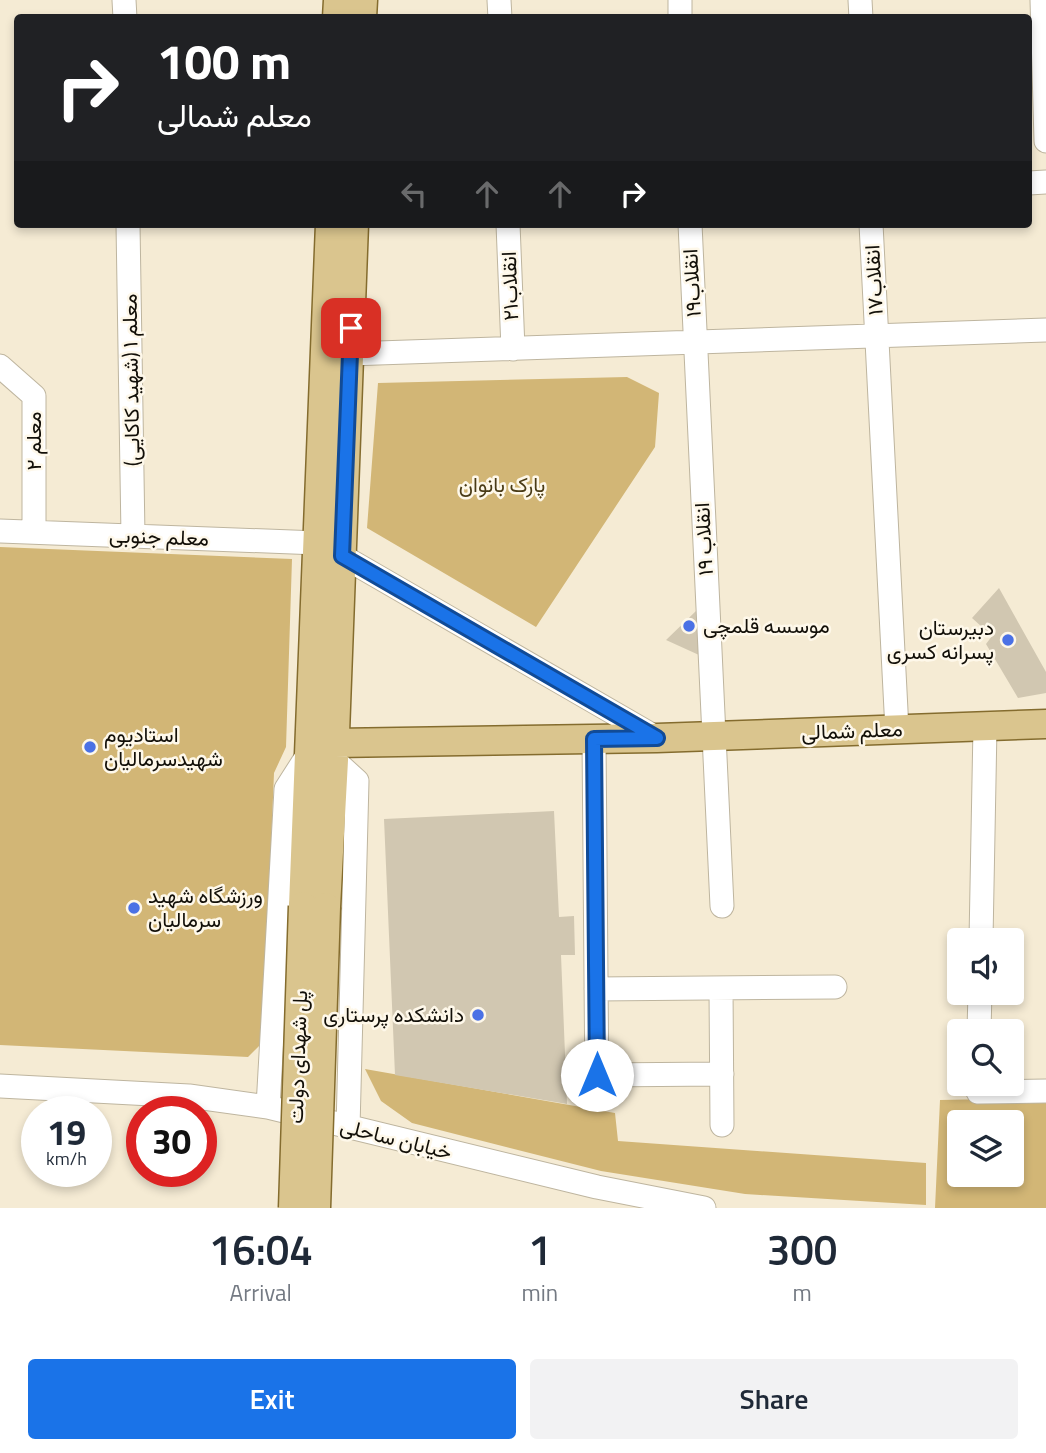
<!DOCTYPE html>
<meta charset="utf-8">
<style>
body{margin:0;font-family:"Titillium Web",Vazirmatn,sans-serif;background:#f2f2f3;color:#1f2937;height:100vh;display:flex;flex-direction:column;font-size:26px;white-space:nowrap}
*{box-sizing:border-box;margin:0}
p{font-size:23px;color:#747a83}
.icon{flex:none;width:38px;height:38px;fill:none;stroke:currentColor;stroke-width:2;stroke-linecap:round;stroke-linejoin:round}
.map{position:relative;height:1208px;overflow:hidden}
.details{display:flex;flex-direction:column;background:#fff;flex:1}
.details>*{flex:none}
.top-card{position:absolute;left:14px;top:14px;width:1018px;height:214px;border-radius:7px;box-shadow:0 4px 10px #0003;background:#202124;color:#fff;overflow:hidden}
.fabs{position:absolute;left:947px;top:928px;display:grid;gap:14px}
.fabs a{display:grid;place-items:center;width:77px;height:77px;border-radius:7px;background:#fff;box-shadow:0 4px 10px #0003;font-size:35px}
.speed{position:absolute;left:21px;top:1096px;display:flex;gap:14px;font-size:35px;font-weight:700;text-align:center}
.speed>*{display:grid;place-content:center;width:91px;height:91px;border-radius:50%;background:#fff;box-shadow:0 4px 10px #0003;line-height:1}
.speed small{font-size:18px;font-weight:400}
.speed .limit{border:10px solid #d22;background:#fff;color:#111}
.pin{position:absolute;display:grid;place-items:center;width:60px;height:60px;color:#fff;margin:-30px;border-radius:14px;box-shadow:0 4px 10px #0006}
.me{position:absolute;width:77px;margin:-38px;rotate:0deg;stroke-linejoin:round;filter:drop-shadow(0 0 5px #0008)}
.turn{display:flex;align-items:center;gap:24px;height:147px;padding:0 28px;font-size:32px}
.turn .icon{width:91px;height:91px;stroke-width:2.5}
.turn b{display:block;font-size:49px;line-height:60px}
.lanes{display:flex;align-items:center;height:66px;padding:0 28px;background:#0003;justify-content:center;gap:35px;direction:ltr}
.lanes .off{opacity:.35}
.eta{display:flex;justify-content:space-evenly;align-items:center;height:119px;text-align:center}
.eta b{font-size:42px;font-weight:600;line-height:49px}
.primary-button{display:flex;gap:14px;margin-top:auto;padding:14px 28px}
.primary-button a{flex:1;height:80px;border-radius:7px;background:#1a73e8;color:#fff;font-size:28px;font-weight:600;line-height:80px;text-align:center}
.primary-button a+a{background:#f2f2f3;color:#1f2937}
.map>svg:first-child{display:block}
.green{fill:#d2b676;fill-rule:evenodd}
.building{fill:#d1c7b1}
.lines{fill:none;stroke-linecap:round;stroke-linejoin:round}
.minor-casing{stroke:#beb59f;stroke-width:25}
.major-casing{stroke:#846c2e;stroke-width:31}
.minor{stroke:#fff;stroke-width:23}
.major{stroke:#dac58e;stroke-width:28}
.major-bridge-casing{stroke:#846c2e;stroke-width:31;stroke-linecap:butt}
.major-bridge{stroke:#dac58e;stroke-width:28}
.route-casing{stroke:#114b97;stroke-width:18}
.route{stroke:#1a73e8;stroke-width:12}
.poi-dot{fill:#4b71e5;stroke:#fef8ea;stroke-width:2.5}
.labels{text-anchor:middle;stroke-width:5;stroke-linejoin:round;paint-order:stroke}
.street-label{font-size:21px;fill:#120f08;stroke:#fef8ea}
.park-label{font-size:21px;fill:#4a3b16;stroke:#fef8ea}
.poi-label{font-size:21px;fill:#120f08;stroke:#fef8ea;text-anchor:start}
</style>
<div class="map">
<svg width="1046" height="1208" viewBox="0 0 1046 1208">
<rect width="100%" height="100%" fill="#f5ebd4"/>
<path class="green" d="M 627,377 L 659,393 L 655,447 L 536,627 L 367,528 L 378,383 Z
M 0,547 L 292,559 L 286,747 L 274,773 L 263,1042 L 248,1057 L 0,1045 Z
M 365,1069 L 615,1113 L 618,1141 L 926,1163 L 926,1205 L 745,1194 L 601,1171 L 412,1123 L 381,1101 Z
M 1046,1098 L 1046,1208 L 935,1208 L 940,1100 ZM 959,1122 L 1012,1122 L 1012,1174 L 959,1174 Z"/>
<path class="building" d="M 999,588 L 1046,672 L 1046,693 L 1018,698 L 986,644 L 992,636 L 972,618 Z
M 696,611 L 699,655 L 666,640 Z
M 554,811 L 559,917 L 574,916 L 575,955 L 561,955 L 567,1104 L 395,1075 L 384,819 Z"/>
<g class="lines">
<g class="minor-casing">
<path id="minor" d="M 124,0 L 125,18
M 499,0 L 500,18
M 680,0 L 680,18
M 860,0 L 861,18
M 1042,0 L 1046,141
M 1029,183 L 1046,182
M 128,224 L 133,536
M 508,224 L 513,349
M 690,224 L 722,906
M 871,224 L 897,730
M 349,354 L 1046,330
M 0,366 L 34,396 L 34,532
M 0,531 L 318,543
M 342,556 L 657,738
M 594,739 L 597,1096
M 334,760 L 357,781 L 348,1128
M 981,940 L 985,727
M 721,988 L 722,1125
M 596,989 L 835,987
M 979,1031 L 980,992
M 597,1075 L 722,1074
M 979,1083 L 978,1092 L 1046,1091
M 0,1086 L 189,1096 L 268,1107 L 597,1187 L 704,1208
M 268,1107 L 286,789 L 309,753"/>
</g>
<g class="major-casing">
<path id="major" d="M 337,18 L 338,0
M 362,18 L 363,0
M 335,743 L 657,738 L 1046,724
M 303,906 L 330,224
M 326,907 L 334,760 L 354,224"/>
</g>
<use href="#minor" class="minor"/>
<use href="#major" class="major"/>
<g class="major-bridge-casing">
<path id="major-bridge" d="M 293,1208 L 303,906
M 316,1208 L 326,907"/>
</g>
<use href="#major-bridge" class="major-bridge"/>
</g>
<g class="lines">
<g class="route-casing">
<path id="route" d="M 351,328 L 342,556 L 657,738 L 594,739 L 597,1075"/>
</g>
<use href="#route" class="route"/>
</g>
<g class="poi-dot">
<circle cx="689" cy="626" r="7"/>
<circle cx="1008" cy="640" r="7"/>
<circle cx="90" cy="747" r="7"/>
<circle cx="134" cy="908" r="7"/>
<circle cx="478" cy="1015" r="7"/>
</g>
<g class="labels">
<g class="street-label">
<text transform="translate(874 280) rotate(-93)" y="7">انقلاب۱۷</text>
<text transform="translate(692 283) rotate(-93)" y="7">انقلاب۱۹</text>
<text transform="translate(510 286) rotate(-92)" y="7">انقلاب۲۱</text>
<text transform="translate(131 380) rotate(-91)" y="7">معلم ۱ (شهید کاکایی)</text>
<text transform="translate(34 441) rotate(-90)" y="7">معلم ۲</text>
<text transform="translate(159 537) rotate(2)" y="7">معلم جنوبی</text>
<text transform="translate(704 539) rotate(-93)" y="7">انقلاب ۱۹</text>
<text transform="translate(852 731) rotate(-2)" y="7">معلم شمالی</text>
<text transform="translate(298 1057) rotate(-88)" y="7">پل شهدای دولت</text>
<text transform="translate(396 1139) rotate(14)" y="7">خیابان ساحلی</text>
</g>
<g class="park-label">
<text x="502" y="492">پارک بانوان</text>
</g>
<g class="poi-label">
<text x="703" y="633">موسسه قلمچی</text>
<text x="994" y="635" text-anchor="end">دبیرستان<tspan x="994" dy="24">پسرانه کسری</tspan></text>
<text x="104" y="742">استادیوم<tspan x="104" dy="24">شهیدسرمالیان</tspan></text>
<text x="148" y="903">ورزشگاه شهید<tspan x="148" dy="24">سرمالیان</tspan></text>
<text x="464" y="1022" text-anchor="end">دانشکده پرستاری</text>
</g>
</g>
</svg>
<div class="fabs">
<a><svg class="icon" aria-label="sound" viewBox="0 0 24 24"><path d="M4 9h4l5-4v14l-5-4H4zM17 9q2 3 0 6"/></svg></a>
<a><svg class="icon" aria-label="search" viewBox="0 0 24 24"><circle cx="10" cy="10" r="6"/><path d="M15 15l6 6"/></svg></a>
<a><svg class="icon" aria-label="layers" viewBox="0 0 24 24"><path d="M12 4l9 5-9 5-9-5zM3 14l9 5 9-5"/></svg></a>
</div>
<div class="speed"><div>19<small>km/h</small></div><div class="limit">30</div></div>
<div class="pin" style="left:351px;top:328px;background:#d93025"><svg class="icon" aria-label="arrive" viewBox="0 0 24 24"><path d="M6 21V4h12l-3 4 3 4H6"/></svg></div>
<svg class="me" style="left:597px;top:1075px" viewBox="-20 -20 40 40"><circle r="19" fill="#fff"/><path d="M0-13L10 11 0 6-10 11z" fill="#1a73e8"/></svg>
<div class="top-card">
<div class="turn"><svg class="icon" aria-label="right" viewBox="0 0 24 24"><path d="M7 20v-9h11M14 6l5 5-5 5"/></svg><div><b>100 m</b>معلم شمالی</div></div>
<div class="lanes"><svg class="icon off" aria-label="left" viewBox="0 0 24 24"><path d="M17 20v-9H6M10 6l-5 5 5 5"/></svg><svg class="icon off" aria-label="ahead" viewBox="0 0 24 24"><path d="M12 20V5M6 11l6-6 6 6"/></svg><svg class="icon off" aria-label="ahead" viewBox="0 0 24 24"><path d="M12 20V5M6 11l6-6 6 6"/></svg><svg class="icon" aria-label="right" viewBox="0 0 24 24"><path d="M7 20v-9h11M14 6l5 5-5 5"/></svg></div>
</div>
</div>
<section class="details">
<div class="eta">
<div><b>16:04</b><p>Arrival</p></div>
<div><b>1</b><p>min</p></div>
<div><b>300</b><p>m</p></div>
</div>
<div class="primary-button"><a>Exit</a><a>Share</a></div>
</section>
